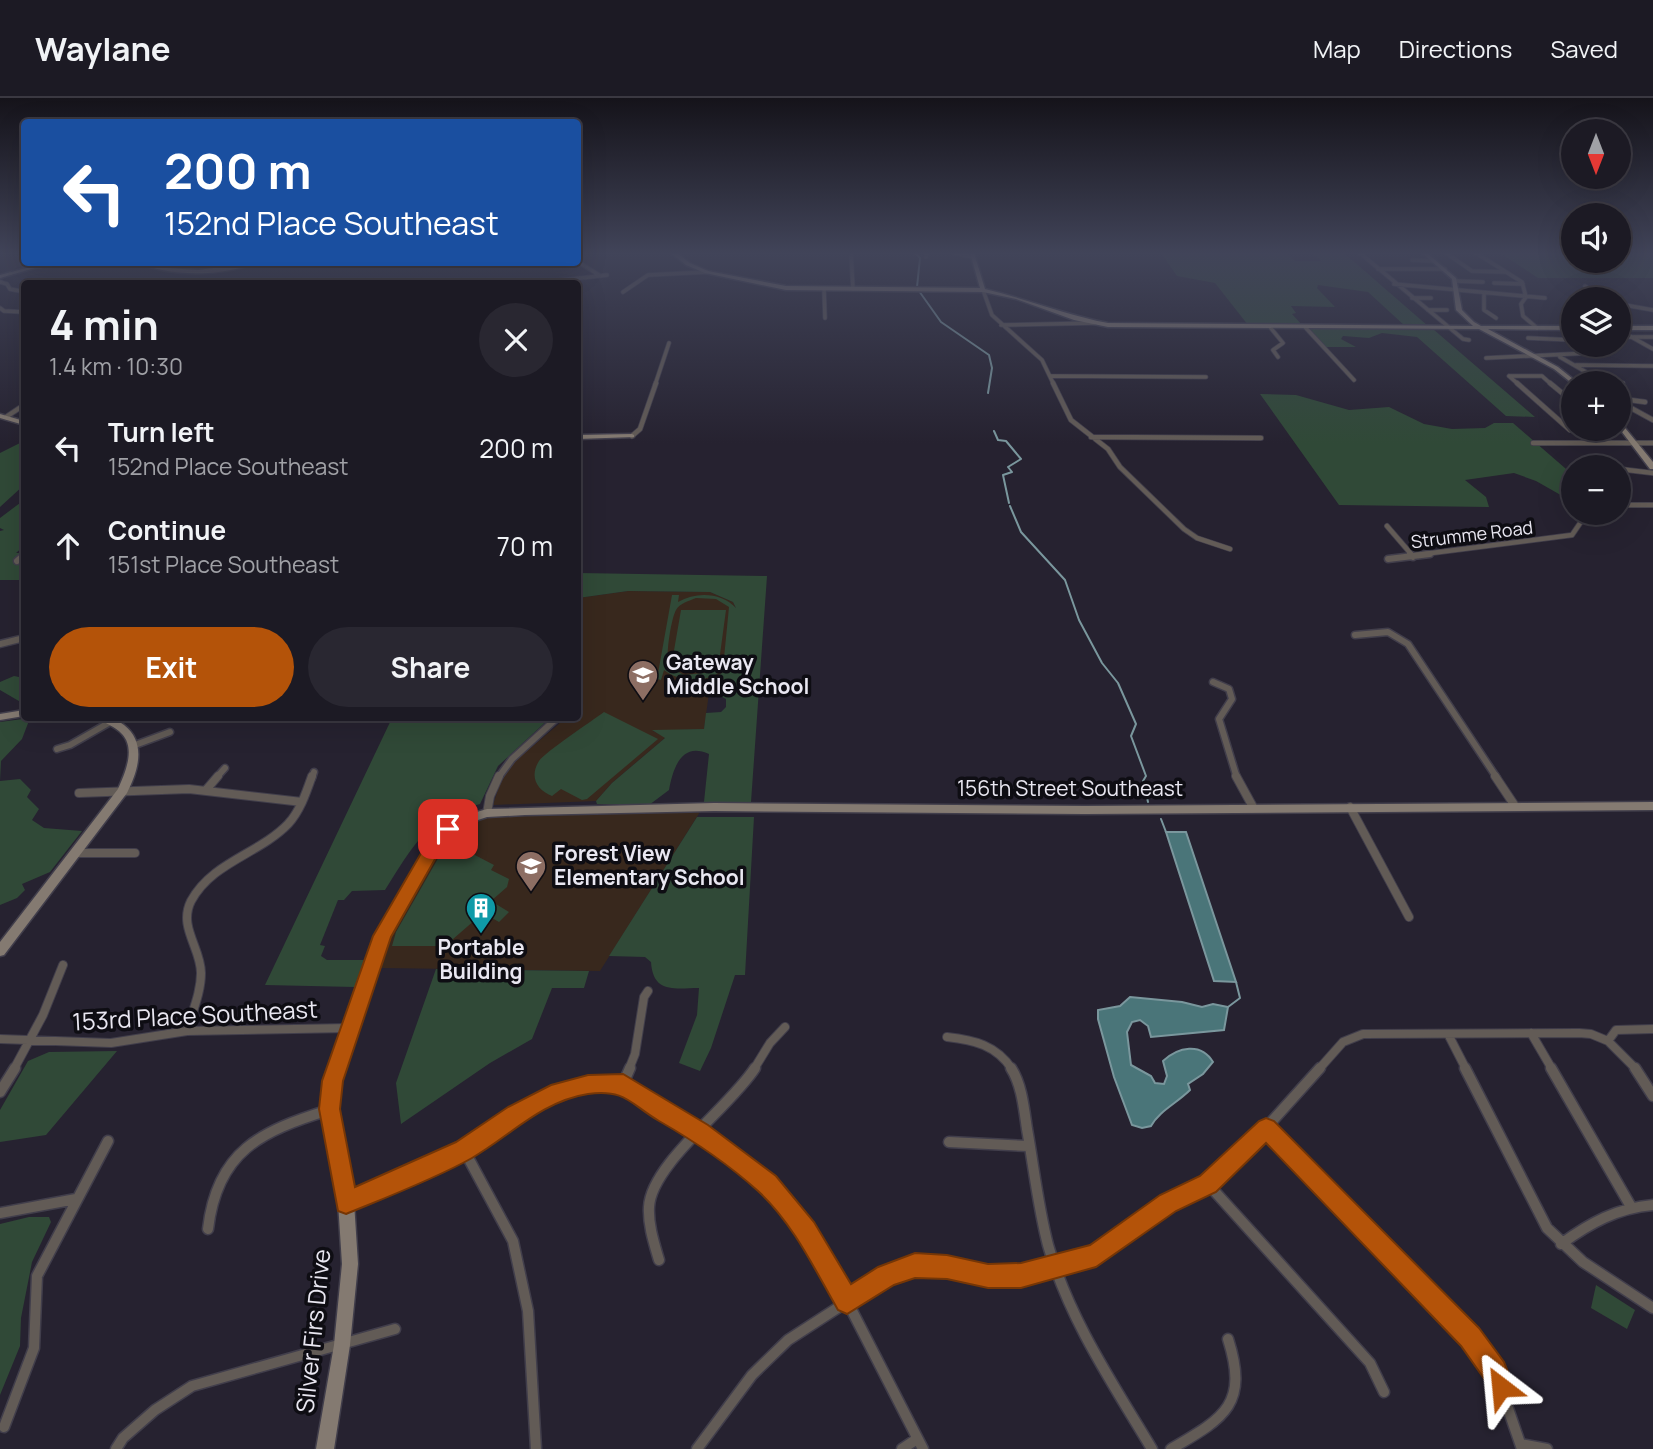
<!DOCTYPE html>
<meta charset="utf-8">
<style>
body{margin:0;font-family:Manrope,sans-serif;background:#292731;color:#f1f3f6;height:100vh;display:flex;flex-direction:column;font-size:26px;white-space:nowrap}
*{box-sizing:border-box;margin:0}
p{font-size:23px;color:#a0a1a6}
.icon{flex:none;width:38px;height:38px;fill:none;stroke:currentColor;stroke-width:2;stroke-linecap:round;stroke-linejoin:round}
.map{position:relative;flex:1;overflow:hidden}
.panel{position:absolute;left:21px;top:182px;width:560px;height:441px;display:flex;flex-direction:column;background:#1c1a24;border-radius:7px;box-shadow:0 7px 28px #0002,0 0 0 2px #3a3841}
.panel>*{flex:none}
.top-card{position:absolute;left:21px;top:21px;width:560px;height:147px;border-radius:7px;box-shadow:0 7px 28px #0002,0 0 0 2px #3a3841;background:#1a4fa0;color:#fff;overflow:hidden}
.needle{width:46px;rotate:180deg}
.buttons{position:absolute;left:1561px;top:21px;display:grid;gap:14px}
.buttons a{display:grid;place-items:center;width:70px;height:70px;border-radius:50%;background:#1c1a24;box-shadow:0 7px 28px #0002,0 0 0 2px #3a3841;font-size:35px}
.pin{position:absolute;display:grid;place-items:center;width:60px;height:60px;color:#fff;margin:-30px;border-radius:14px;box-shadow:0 4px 10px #0006}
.me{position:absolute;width:77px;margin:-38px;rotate:331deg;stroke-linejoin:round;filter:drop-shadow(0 0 5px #0008)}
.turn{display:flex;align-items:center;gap:24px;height:147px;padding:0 28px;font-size:32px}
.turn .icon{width:91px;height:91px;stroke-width:2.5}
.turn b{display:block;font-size:49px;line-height:60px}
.round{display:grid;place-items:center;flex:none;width:74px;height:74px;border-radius:37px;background:#292731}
.overview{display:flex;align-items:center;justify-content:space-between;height:119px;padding:0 28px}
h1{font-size:42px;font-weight:700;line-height:52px}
.action{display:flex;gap:14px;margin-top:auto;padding:14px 28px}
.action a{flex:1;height:80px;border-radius:42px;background:#b45309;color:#fff;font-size:28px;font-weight:700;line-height:80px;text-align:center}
.action a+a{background:#292731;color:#f1f3f6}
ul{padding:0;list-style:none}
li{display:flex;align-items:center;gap:21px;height:98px;padding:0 28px}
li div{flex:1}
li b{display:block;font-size:26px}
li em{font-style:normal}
header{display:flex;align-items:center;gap:42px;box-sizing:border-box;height:98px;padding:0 35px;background:#1c1a24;border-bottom:2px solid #3a3841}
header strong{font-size:33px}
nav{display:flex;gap:38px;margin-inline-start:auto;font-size:24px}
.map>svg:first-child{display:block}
.education{fill:#38281d}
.green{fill:#304937;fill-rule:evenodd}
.water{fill:#4a7579;stroke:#7a979d;stroke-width:2}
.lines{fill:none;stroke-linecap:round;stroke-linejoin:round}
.stream{stroke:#7a979d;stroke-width:2}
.street-far4-casing{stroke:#413e4b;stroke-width:5}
.street-far3-casing{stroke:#413e4b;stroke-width:6}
.street-far2-casing{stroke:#413e4b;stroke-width:9}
.street-far1-casing{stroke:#413e4b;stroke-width:10}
.street-casing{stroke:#413e4b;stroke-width:13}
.secondary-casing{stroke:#413e4b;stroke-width:3}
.street-far4{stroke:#625b56;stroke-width:3.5}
.street-far3{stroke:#625b56;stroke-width:4.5}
.street-far2{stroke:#625b56;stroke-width:6}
.street-far1{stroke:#625b56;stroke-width:8}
.street{stroke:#625b56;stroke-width:10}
.secondary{fill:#847a71;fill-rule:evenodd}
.route{fill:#b45309;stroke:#753606;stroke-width:2}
.labels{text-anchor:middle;stroke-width:7;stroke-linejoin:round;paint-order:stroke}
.far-street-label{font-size:18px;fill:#e9e7f1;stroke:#0e0d13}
.poi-label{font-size:21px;font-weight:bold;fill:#e9e7f1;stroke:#0e0d13;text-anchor:start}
.street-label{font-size:21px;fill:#e9e7f1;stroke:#0e0d13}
.near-street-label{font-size:24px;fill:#e9e7f1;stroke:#0e0d13}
</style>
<header>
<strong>Waylane</strong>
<nav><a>Map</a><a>Directions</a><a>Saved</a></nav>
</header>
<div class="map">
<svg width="1653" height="1351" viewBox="0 0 1653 1351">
<rect width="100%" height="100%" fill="#262230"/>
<path class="education" d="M 628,493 L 710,494 L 733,504 L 737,513 L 729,571 L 711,581 L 704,631 L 653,633 L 666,639 L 612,685 L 596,703 L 493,707 L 501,682 L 514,664 L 566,620 L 578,620 L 578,500 Z
M 700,714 L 600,873 L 382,870 L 381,864 L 391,834 L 433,757 L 444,742 L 456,732 L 473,723 L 492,719 Z"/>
<path class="green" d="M 1161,155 L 1287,155 L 1295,163 L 1321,163 L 1313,155 L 1344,155 L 1428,228 L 1405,228 L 1368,194 L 1318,187 L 1317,190 L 1335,209 L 1291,208 L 1296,215 L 1292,216 L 1303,228 L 1248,227 L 1215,185 L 1177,178 Z
M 1500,155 L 1573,155 L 1573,163 L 1619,163 L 1619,155 L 1653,155 L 1653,180 L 1538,180 Z
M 1309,230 L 1433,231 L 1535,319 L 1506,318 L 1417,239 L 1382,235 L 1369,240 L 1343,238 L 1341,241 L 1356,249 L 1326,249 Z
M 1260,296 L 1296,297 L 1349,312 L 1389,309 L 1424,326 L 1452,331 L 1485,330 L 1494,325 L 1513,325 L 1573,377 L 1573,404 L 1536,383 L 1514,375 L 1465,382 L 1486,399 L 1489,409 L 1339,407 Z
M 24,343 L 24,387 L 0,409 L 0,355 Z
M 24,402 L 24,448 L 16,455 L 24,455 L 24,482 L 0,482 L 0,433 L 4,432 L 0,430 L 0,420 Z
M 578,475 L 767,478 L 751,704 L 704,704 L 709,656 C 681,643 673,671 669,692 L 649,707 L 597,706 L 596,703 L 612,685 L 665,640 L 652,632 L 704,631 L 706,615 L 721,614 L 726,609 L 726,601 L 710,592 L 711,581 L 729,571 L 729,565 C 715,585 683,587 664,572 L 661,582 L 657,581 L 672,497 L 679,497 L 678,504 C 697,493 722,495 736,510 L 733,504 L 710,494 L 628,493 L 578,500 ZM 696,500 L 716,501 L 729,509 L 724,560 L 713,574 L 684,577 L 669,569 C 665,560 671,521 676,512 C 680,505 689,503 696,500 Z
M 681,512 L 726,512 L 719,564 L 672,564 Z
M 14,578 L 24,580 L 24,606 L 0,592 L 0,584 Z
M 604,614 L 658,641 L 587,701 L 582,702 L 561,691 L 552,698 C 537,692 529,679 539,663 C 545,654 592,623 604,614 Z
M 30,620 L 22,641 L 1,663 L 0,683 L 20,681 L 31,692 L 27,699 L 39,711 L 32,722 L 44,730 L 82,733 L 50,774 L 22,786 L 25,792 L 17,800 L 0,807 L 0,624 Z
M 392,620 L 550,620 L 498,668 L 480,706 C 426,720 413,748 385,792 L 352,793 L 344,802 L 338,802 L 320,847 L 325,848 L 321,858 L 327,862 L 364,862 L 355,889 L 265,887 Z
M 697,719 L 754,719 L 745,877 L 735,877 L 711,950 L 700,973 L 679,965 L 697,917 L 699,890 C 675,890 653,896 651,864 L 645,859 L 609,858 Z
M 448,743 L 494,767 L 491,772 L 509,781 L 507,789 L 491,803 L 509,814 L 499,824 L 483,815 L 445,848 L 392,848 L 396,834 Z
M 436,871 L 589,873 L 584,890 L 552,890 L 532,941 L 490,965 L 401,1026 L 396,985 Z
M 117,953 L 46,1037 L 0,1044 L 0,1012 L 28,963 L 49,954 Z
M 29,1119 L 49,1119 L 51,1124 L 32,1164 L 21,1220 L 20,1248 L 0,1297 L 0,1126 Z
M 1596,1187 L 1635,1212 L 1627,1231 L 1591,1210 Z"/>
<path class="water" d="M 1166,734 L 1186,734 L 1236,884 L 1214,883 Z
M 1130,899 L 1182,904 L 1202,909 L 1213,906 L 1228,909 L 1224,932 L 1151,939 L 1148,928 L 1140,922 L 1132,924 L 1127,934 L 1131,967 L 1151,978 L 1155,985 L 1164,986 L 1167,978 L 1163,963 C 1178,949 1201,944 1213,964 L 1203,976 L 1188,986 L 1190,992 C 1177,1005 1159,1013 1151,1028 L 1142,1030 L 1132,1027 L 1114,979 L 1098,921 L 1098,912 L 1120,908 Z"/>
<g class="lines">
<path class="stream" d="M 915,155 L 920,160 L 917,189
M 919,193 L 941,224 L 989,257 L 992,270 L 988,295
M 994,333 L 998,342 L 1006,343 L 1021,361 L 1008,369 L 1012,374 L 1003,377 L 1009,405
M 1010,408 L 1021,434 L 1065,482 L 1079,522 L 1102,565 L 1118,585 L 1136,626 L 1131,638 L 1146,678 L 1143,683 L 1148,704
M 1161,721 L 1166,734
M 1228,909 L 1240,900 L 1236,884"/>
<g class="street-far4-casing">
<path id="street-far4" d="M 851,155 L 853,191
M 954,155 L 973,159
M 1360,155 L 1463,241 L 1469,242
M 1446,155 L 1472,173 L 1506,174
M 1476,155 L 1522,184 L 1526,199 L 1521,206 L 1523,218 L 1537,230
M 926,159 L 927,155
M 1412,162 L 1434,163
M 578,164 L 599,177
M 1378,171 L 1445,171
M 1455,183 L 1483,184
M 0,184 L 7,186 L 10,191 L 20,193
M 1494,185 L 1523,186
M 530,186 L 607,177
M 1394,186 L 1545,200
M 1585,188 L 1603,201
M 824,191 L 825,220
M 983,192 L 992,217 L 1042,262 L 1054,287
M 623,194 L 648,177 L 707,174
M 1484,195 L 1484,212 L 1496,220
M 1412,200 L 1431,200
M 1619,206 L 1653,212
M 0,210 L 4,213 L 24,214
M 1428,212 L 1447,212
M 1619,222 L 1629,222
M 1001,227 L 1094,225
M 1270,229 L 1283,245 L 1273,252 L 1278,259
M 1305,229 L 1354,282
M 1619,232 L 1653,251
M 1619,239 L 1653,239
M 1528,240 L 1573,242
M 1560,259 L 1605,285
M 1486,260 L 1589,255
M 1576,267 L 1653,268
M 1051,278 L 1206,279
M 1509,278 L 1519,287
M 1509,278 L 1542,278 L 1552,287
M 1604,284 L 1623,285
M 655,287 L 669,245"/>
</g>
<g class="street-far3-casing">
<path id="street-far3" d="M 1053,285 L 1071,322 L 1108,351 L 1120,369 L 1184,431 L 1197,440 L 1230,451
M 1517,285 L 1570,332 L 1598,333
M 1550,285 L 1573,304
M 1619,297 L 1631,310 L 1653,322
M 1622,301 L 1645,304
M 6,319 L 24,307
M 632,338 L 640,331 L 656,285
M 1091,339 L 1261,340
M 1533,345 L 1653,345
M 1619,371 L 1653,375
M 1619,407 L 1653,407
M 1387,428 L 1412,457
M 1416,457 L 1572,437 L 1587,415"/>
</g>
<g class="street-far2-casing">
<path id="street-far2" d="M 1410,456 L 1413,459
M 1388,461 L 1430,456
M 17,463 L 24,457
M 1355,537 L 1388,534 L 1408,546 L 1497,680
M 0,546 L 24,540
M 1213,584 L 1229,591 L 1232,601 L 1219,621 L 1237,680
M 135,647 L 170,634
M 57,651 L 70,647 L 112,623
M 216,680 L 225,670
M 312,680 L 314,674
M 498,680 L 512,661 L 557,620"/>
</g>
<g class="street-far1-casing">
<path id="street-far1" d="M 1236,678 L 1253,709
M 1495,678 L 1515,708
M 206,692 L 218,678
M 79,695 L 189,691 L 302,704
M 1350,709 L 1409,819
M 487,715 L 490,698 L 499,678
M 75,755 L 135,755
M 187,933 C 192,914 201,895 201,875 C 201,850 178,829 191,803 C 212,764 259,756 288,726 C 300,713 306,695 312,678
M 1531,935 L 1552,971
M 1448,936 L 1466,971
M 947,939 C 974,942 996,947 1012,971
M 0,941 L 111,945 L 187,933 L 349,930
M 1608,943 L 1636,971
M 14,971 L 43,917 L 63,867
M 629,971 L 635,956 L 644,899 L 648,893
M 754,971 L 770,945 L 785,929
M 1319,971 L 1343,944 L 1363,936 L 1579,935 L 1591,936 L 1608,943 L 1616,932 L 1653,931"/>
</g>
<g class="street-casing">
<path id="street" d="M 1011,970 C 1022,987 1024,1011 1027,1031 C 1034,1070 1038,1109 1048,1147 C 1069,1221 1113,1286 1152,1351
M 1465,970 L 1547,1130 L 1583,1164 L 1653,1210
M 1551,970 L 1630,1107
M 1635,970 L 1653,998
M 623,986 L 630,970
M 0,994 L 15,970
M 1266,1030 L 1470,1239 L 1495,1273 L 1522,1351
M 949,1044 L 1028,1048
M 464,1052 L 513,1143 L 528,1213 L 536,1351
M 1208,1086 L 1370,1265 L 1384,1294
M 346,1104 L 464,1052 L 515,1017 L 559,994 L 588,987 L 623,986 L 663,1014 L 700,1034 L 768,1086 L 806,1133 L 847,1203 L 923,1351
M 0,1115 L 76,1101
M 208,1131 C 217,1053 261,1033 329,1012
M 1561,1146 C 1590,1125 1617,1110 1653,1107
M 659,1162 C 654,1145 648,1127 649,1109 C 651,1066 730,1009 755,970
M 4,1329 L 34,1250 L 37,1178 L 108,1043
M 1521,1346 L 1547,1351
M 116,1351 L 123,1340 L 155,1312 L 192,1288 L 395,1231
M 697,1351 L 752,1277 L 788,1242 L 887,1178 L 915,1167 L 947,1169 L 988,1178 L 1021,1178 L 1096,1157 L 1168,1105 L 1208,1086 L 1266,1030 L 1320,970
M 902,1351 L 917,1341
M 1171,1351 C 1224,1320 1249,1307 1228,1241"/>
</g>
<g class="secondary-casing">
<path id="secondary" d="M 671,155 L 677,155 L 690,165 L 708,173 L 786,188 L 980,190 L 970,155 L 974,155 L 985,191 C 1027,201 1066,217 1108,225 L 1473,228 L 1456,212 L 1452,181 L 1422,155 L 1427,155 L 1456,180 L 1462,212 L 1474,224 L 1481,228 L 1573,228 L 1573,232 L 1488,231 L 1558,269 L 1578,285 L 1573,286 L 1554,271 L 1479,231 L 1108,229 L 1074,222 L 1016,201 L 983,194 L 786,192 L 705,175 L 686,167 Z
M 54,164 L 68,164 L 35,170 L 0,180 L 0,177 L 34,168 Z
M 136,164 L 144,164 L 167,170 L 198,172 L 260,164 C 221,178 174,180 136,164 Z
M 1619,228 L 1653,228 L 1653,232 L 1619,232 Z
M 0,316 L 24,323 L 24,327 L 0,320 Z
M 1619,324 L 1621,325 L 1653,364 L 1653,371 L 1650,371 L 1619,330 Z
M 632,336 L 634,337 L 634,339 L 578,341 L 578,337 Z
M 24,612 L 24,618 L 0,622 L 0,616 Z
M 98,620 C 108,619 116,621 124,627 C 147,645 138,673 127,695 L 4,857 L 0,858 L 0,844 L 118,691 C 125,675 136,651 122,636 C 115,628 105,626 98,620 Z
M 1653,704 L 1653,712 L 1085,716 L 714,713 L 525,717 L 487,719 L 469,725 L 452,734 L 441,745 L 397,821 L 367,898 L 339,983 L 336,1011 L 354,1104 L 358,1166 L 350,1247 L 334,1351 L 316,1351 L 334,1247 L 342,1166 L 338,1104 L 322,1011 L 325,983 L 355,898 L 385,820 L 433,739 C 449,723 466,717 487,711 L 714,705 L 1085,708 Z"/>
</g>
<use href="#street-far4" class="street-far4"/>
<use href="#street-far3" class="street-far3"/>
<use href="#street-far2" class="street-far2"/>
<use href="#street-far1" class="street-far1"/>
<use href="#street" class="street"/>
<use href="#secondary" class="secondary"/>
</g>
<linearGradient id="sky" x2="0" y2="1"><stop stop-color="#15131a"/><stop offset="0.45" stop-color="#414459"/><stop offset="1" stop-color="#414459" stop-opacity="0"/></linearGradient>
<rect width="1653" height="345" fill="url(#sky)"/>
<path class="route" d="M 448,725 L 457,731 L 443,747 L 391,839 L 343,983 L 340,1011 L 355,1089 L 456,1044 L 508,1009 L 551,987 L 588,977 L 623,976 L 708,1027 L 776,1078 L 814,1124 L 851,1186 L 878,1169 L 915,1155 L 947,1157 L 988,1166 L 1021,1165 L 1090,1147 L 1160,1097 L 1200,1078 L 1259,1023 L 1266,1020 L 1274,1023 L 1479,1230 L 1504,1264 L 1514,1289 L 1510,1298 L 1501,1302 L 1492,1298 L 1485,1282 L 1461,1248 L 1266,1045 L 1216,1094 L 1176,1113 L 1096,1169 L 1021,1190 L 988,1190 L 947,1181 L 915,1180 L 894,1187 L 847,1216 L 838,1212 C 815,1172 793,1125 758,1093 C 728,1066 694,1043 659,1023 C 630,1006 626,991 588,996 C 542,1003 510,1038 472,1060 C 437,1080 385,1100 346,1116 L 338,1113 L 319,1011 L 322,983 L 373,838 L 431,738 L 442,727 Z"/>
<defs>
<g id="school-pin" transform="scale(1.575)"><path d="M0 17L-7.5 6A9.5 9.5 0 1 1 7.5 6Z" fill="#8d6e63" stroke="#0e0d13"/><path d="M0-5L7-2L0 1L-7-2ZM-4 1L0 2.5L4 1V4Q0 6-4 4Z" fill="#fff"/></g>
<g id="building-pin" transform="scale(1.575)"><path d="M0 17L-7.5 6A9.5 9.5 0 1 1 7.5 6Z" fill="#0f9aa8" stroke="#0e0d13"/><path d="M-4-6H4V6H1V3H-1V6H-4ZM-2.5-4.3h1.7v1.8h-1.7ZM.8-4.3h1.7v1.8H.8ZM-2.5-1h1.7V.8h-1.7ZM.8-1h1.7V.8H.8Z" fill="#fff"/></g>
</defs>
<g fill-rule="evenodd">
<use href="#school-pin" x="643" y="577"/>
<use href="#school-pin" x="531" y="768"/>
<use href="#building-pin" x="481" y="810"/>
</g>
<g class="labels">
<g class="far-street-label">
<text transform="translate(1472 437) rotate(-7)" y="6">Strumme Road</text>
</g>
<g class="poi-label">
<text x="666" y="572">Gateway<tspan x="666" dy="24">Middle School</tspan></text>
<text x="554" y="763">Forest View<tspan x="554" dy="24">Elementary School</tspan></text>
<text x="481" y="857" text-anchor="middle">Portable<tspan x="481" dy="24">Building</tspan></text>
</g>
<g class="street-label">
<text x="1070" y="698">156th Street Southeast</text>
</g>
<g class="near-street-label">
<text transform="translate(195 918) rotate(-3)" y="8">153rd Place Southeast</text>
<text transform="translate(314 1233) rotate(-84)" y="8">Silver Firs Drive</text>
</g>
</g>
</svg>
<div class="buttons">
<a><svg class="needle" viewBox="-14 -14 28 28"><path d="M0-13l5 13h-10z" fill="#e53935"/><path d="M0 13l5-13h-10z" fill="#a0a1a6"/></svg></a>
<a><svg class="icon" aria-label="sound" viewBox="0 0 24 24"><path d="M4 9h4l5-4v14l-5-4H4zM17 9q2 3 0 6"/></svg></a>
<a><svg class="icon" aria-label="layers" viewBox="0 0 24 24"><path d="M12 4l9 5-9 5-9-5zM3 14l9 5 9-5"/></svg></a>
<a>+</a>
<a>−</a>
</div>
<div class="pin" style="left:448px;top:731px;background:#d93025"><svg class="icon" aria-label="arrive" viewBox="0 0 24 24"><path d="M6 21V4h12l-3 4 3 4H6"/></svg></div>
<svg class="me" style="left:1501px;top:1289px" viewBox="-20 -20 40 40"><path d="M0-17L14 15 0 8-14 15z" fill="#b45309" stroke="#fff" stroke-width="4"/></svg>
<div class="top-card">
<div class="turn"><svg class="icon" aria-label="left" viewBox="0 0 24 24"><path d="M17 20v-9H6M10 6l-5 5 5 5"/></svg><div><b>200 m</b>152nd Place Southeast</div></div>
</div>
<section class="panel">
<div class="overview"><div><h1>4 min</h1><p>1.4 km · 10:30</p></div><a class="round"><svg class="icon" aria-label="close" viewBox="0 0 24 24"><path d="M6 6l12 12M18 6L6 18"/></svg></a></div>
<ul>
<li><svg class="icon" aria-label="left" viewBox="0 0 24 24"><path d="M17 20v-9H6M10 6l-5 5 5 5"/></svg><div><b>Turn left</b><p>152nd Place Southeast</p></div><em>200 m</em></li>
<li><svg class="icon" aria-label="ahead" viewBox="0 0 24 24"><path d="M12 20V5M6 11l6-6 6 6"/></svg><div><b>Continue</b><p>151st Place Southeast</p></div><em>70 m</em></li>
</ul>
<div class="action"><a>Exit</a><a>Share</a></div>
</section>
</div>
